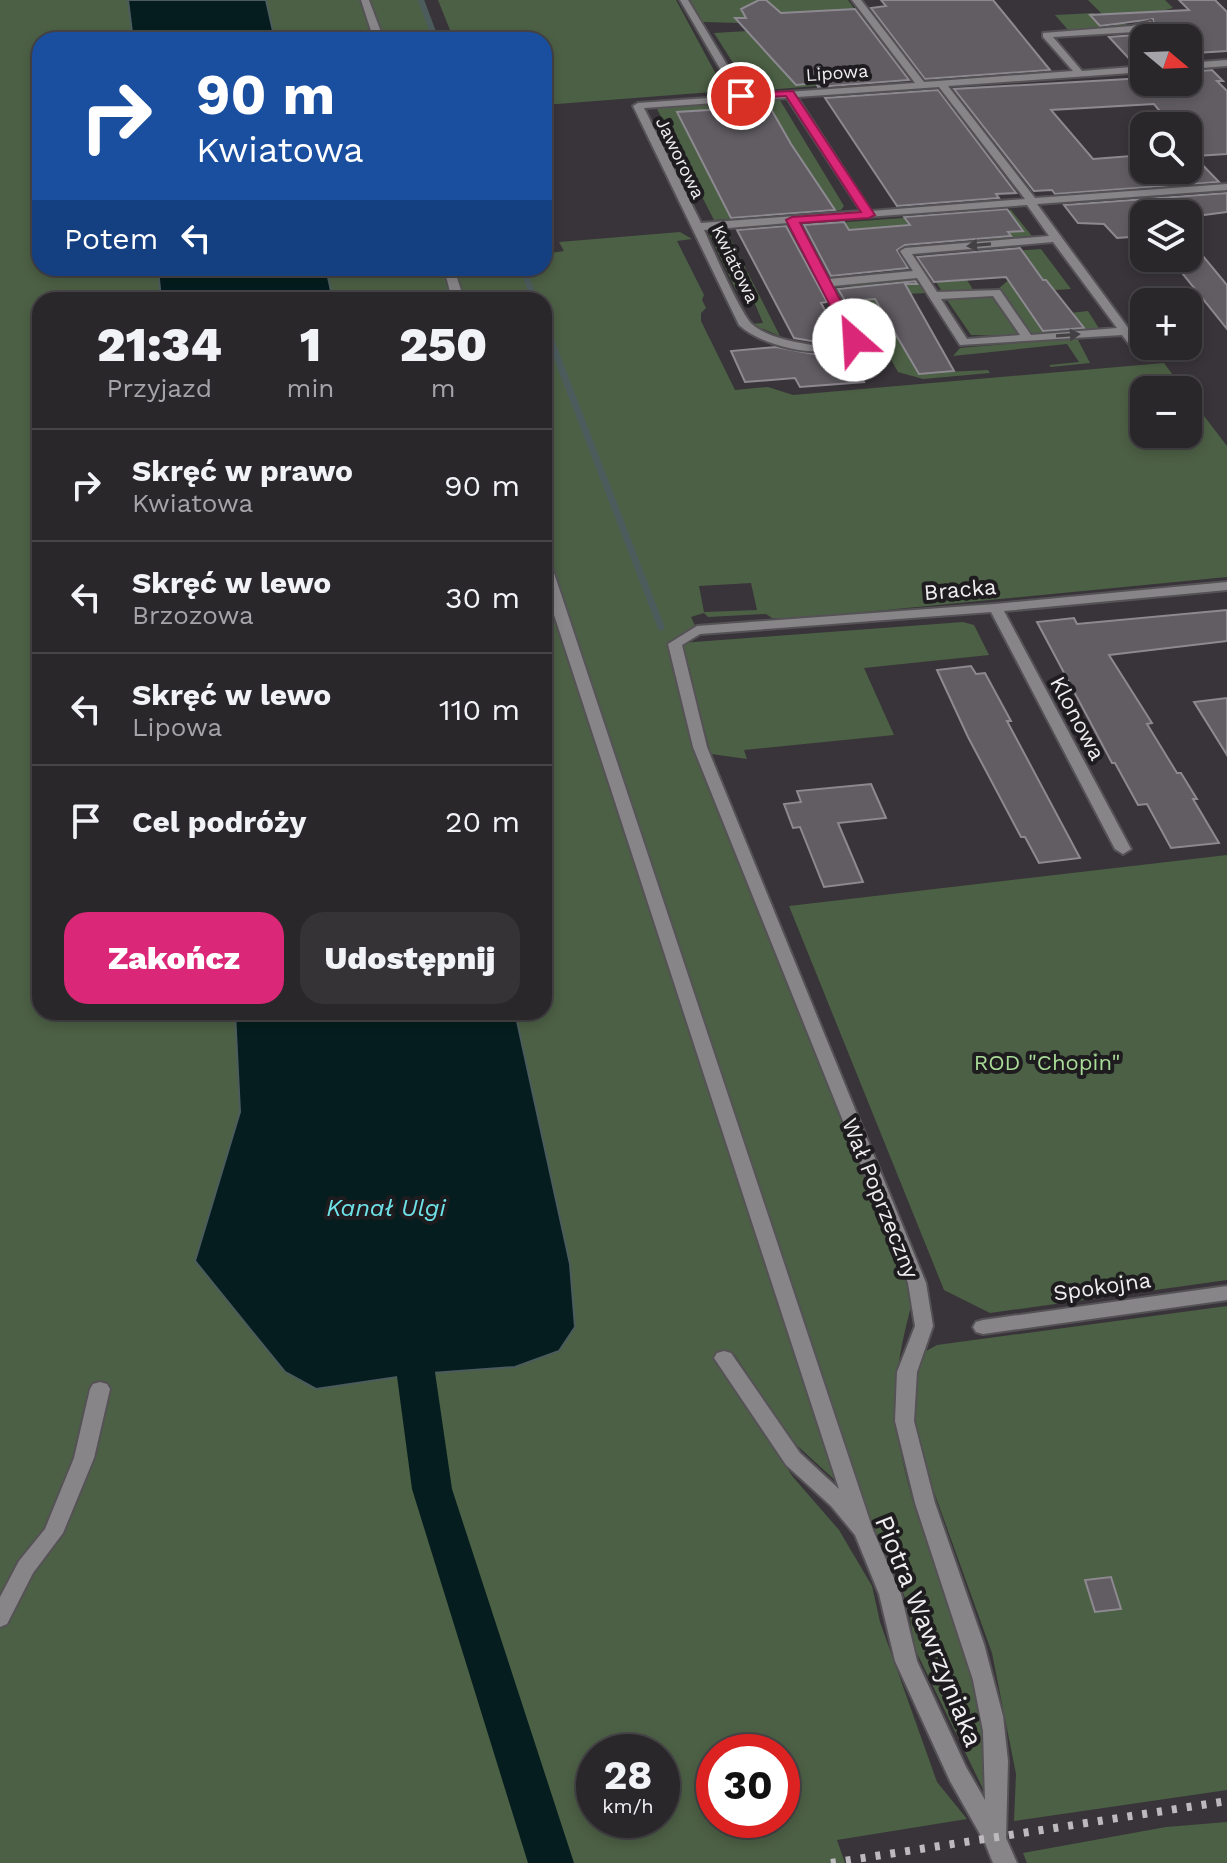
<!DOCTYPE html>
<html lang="pl">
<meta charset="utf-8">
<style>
body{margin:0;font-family:"Work Sans",sans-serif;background:#363337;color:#f1f3f6;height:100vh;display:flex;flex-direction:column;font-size:30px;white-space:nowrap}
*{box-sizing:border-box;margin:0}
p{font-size:26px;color:#a5a5a9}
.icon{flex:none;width:44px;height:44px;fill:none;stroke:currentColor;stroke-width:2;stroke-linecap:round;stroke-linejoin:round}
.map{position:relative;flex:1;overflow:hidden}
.sheet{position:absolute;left:32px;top:292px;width:520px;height:728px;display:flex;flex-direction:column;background:#2a272b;border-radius:24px;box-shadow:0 4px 12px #0003,0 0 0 2px #464447}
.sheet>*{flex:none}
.guide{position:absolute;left:32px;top:32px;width:520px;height:244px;border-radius:24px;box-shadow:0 4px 12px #0003,0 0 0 2px #464447;background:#1a4fa0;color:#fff;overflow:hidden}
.needle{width:52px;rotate:109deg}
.fabs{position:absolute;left:1130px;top:24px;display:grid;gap:16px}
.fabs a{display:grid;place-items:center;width:72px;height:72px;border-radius:16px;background:#2a272b;box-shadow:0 4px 12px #0003,0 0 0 2px #464447;font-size:40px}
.speed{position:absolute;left:576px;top:1734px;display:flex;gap:16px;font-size:40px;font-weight:700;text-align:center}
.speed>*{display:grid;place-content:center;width:104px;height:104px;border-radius:50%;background:#2a272b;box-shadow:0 4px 12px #0003,0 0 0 2px #464447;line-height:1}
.speed small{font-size:20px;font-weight:400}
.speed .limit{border:12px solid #d22;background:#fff;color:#111}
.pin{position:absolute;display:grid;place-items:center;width:68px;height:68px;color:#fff;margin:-34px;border:4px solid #fff;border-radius:50%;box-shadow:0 2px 8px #0007}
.me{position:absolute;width:88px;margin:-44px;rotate:334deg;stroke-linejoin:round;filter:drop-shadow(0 0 6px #0008)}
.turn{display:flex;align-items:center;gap:28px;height:168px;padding:0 32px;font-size:36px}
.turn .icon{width:104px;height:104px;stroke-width:2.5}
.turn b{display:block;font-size:56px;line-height:68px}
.then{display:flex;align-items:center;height:76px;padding:0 32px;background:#0003;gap:16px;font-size:30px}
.eta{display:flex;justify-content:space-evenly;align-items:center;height:136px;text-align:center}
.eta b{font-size:48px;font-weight:800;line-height:56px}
.action{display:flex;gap:16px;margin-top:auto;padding:16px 32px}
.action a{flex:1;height:92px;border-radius:24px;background:#db2777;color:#fff;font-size:32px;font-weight:800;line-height:92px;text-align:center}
.action a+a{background:#363337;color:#f1f3f6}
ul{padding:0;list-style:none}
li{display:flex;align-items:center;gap:24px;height:112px;padding:0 32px;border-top:2px solid #464447}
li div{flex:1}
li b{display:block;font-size:30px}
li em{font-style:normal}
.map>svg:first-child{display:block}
.green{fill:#4c6045;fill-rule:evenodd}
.water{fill:#051d1e;stroke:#4c5c5d;stroke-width:2}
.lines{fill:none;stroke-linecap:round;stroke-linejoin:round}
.stream-far1{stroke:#4c5c5d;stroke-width:6}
.stream{stroke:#4c5c5d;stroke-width:7}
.canal{fill:#051d1e;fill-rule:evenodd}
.building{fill:#615d63;stroke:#8d8990;stroke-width:2}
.street-casing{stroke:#555256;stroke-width:4}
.street{fill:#878588;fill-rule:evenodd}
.rail{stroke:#bdbabe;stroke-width:8;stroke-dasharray:5 10;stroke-linecap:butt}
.oneway{fill:#434144}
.route{fill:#db2777;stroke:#8e194d;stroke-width:2}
.labels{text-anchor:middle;stroke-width:8;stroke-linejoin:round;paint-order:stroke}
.far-street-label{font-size:18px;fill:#f0eef1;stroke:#1e1c1f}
.street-label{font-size:22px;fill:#f0eef1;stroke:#1e1c1f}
.park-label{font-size:22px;fill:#a9dc97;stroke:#1e1c1f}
.water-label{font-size:24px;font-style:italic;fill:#6ee3e9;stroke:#1e1c1f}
.near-street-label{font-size:26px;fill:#f0eef1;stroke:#1e1c1f}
</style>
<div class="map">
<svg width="1227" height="1863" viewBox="0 0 1227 1863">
<rect width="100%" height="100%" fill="#383439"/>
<path class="green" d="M 0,0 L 128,0 L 133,40 L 40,40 L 40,268 L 158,268 L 161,300 L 40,300 L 40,1012 L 235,1012 L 240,1112 L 195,1261 L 418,1374 L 515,1367 L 570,1264 L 515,1012 L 544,1012 L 544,300 L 333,300 L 326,268 L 544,268 L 544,254 L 564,251 L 559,242 L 680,232 L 692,239 L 677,241 L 704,295 L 702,300 L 706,308 L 701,313 L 701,321 L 735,390 L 768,387 L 793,395 L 1164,363 L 1184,390 L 1144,390 L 1144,434 L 1188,434 L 1188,395 L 1227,446 L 1227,577 L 803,618 L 772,618 L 766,614 L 708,617 L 704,613 L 691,617 L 697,630 L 675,645 L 700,747 L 917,1283 C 907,1323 895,1362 896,1404 C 898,1535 1001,1659 983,1789 L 914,1647 L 909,1609 L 899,1581 L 872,1524 L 838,1483 L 789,1438 L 735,1355 L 716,1363 L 793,1477 L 839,1530 L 872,1586 L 880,1622 L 937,1782 L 967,1819 L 837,1840 L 845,1863 L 0,1863 ZM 751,583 L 757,610 L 704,612 L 699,586 ZM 594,1752 L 662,1752 L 662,1820 L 594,1820 ZM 714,1752 L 782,1752 L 782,1820 L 714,1820 Z
M 266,0 L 421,0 L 436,40 L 275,40 Z
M 438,0 L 676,0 L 725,91 L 544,105 L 544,40 L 454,40 Z
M 690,0 L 848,0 L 906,79 L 751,91 L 714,33 L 780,29 L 746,18 L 737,19 L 739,23 L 703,22 Z
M 1088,0 L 1165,0 L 1173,8 L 1147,15 L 1144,12 L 1130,13 L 1120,17 L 1128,27 L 1116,28 Z
M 1094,13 L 1106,29 L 1069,31 L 1055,15 Z
M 778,97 L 844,206 L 841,210 L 714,220 L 656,107 Z
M 1011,210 L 1032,236 L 992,241 L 989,234 L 1022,231 L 972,221 L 867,228 L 874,262 L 905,260 L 910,269 L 847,274 L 845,279 L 817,228 L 821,224 Z
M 724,231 L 728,234 L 780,336 L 751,324 L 763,323 L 752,297 L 742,295 L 735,288 L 709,234 Z
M 1041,249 L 1071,289 L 1054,290 L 1046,280 L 938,268 L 945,281 L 967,280 L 974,291 L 943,293 L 923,261 L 928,257 Z
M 915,278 L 925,293 L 907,294 L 900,282 L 881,284 L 882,288 L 865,290 L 870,299 L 875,299 L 923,373 L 988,370 L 990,373 L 923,379 L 898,372 L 848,283 Z
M 1011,278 L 1043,331 L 1080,328 L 1070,313 L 1088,311 L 1100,330 L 1030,335 L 998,289 Z
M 992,294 L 1020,336 L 971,335 L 945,297 Z
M 1077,338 L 1090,363 L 1051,367 L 1049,365 L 1079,362 L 1067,344 L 953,356 L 960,348 Z
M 963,622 L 974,625 L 989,655 L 864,668 L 894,735 L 744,750 L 747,759 L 711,754 L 681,643 Z
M 1227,855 L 1227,1280 L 990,1313 L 944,1290 L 789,906 Z
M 1227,1306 L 1227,1790 L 1014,1821 L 1016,1774 L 992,1653 L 929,1478 L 914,1415 L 916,1374 L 926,1351 L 937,1345 Z
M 1227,1822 L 1227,1863 L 1027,1863 L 1023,1853 L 1166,1827 Z"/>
<path class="water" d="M 128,0 L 266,0 L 275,40 L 133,40 Z
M 158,268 L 326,268 L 333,300 L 161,300 Z
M 235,1012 L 515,1012 L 570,1264 L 575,1327 L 559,1351 L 515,1367 L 418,1374 L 316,1389 L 285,1372 L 195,1261 L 240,1112 Z"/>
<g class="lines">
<path class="stream-far1" d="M 421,0 L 436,40
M 522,268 L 535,300"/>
<path class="stream" d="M 544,323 L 661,627"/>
<path class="canal" d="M 410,1317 L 423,1321 L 429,1331 L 452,1489 L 574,1863 L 528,1863 L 412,1489 L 391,1331 L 397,1321 Z"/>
</g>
<path class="building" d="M 759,0 L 766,0 L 781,13 L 855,9 L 909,80 L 818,87 L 816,83 L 796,85 L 735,18 L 746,18 L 741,9 Z
M 881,0 L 993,0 L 1050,70 L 925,79 L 871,8 L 886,6 Z
M 1179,0 L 1215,0 L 1227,12 L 1227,51 L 1195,53 L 1202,59 L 1188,60 L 1188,38 L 1144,38 L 1144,63 L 1134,64 L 1109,37 L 1135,35 L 1154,27 L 1153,19 L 1100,26 L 1090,15 L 1189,10 Z
M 1212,70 L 1223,81 L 1217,81 L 1227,91 L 1227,154 L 1196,156 L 1188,146 L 1188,126 L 1172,126 L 1154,104 L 1051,110 L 1093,159 L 1144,155 L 1144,170 L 1188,170 L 1190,152 L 1219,182 L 1055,194 L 1052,190 L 1034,191 L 954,89 L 1144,78 L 1144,82 L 1188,82 L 1188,72 Z
M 938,90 L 1016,193 L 996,194 L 999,198 L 897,206 L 825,98 Z
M 767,102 L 791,144 L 835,210 L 731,218 L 677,112 L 740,108 L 737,104 Z
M 1227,193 L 1227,212 L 1188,217 L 1188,214 L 1144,214 L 1144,236 L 1117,238 L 1104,224 L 1078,223 L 1064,205 Z
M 1007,209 L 1023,231 L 1008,232 L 1011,236 L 905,245 L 897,250 L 908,268 L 831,276 L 804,225 L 844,222 L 849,230 L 910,225 L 904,217 Z
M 786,226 L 827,302 L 821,303 L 841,339 L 823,343 L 794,338 L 737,230 Z
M 1188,238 L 1227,285 L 1227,329 L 1170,258 L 1188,258 Z
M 1020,248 L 1043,280 L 1046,280 L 1084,328 L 1043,331 L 1006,277 L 934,282 L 917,257 Z
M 915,281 L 917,284 L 905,284 L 954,371 L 919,374 L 875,299 L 845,301 L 838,289 Z
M 776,347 L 814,354 L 847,350 L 864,382 L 800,387 L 795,378 L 745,382 L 731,351 Z
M 1227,610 L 1227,641 L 1109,655 L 1152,723 L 1147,724 L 1177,773 L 1181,773 L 1197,799 L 1193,799 L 1219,843 L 1171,848 L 1147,804 L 1138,805 L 1115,763 L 1112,763 L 1037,622 L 1074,618 L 1077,624 Z
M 971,666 L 976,674 L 985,673 L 1011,721 L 1007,721 L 1080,858 L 1039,863 L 1025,837 L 1021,837 L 968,737 L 937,670 Z
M 1227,698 L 1227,755 L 1194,702 Z
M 871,784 L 886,818 L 838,823 L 863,882 L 824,887 L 800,827 L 793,828 L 784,804 L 801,802 L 797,791 Z
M 1111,1577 L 1121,1609 L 1095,1612 L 1085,1580 Z"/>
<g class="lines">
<g class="street-casing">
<path id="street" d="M 361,0 L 369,0 L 384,40 L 374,40 Z
M 680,0 L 688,0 L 745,95 L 915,83 L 852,0 L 861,0 L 924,82 L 1073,71 L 1043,37 L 1043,33 L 1132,26 L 1151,21 L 1151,25 L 1134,32 L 1053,37 L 1082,71 L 1144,66 L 1144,72 L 948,86 L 1035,198 L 1227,184 L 1227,190 L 1037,204 L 1137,340 L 1137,344 L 1129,344 L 1122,335 L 960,345 L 917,278 L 833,286 L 860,335 L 858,342 C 829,362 764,348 739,325 L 633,106 L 638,103 L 736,96 ZM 939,87 L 1025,199 L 871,211 L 797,97 ZM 787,98 L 861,211 L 701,223 L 644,108 ZM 1027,205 L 1049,236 L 905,248 L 900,251 L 913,271 L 829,279 L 799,222 ZM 788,223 L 848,335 L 848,339 C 835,348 821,346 806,344 C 789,341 766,336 753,325 C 741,316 712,247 704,230 ZM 1053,242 L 1117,328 L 1031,335 L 1000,290 L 937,292 L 912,254 ZM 993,296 L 1020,335 L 967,339 L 941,299 Z
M 1227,60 L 1227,66 L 1188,69 L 1188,63 Z
M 444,268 L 454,268 L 464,300 L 452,300 Z
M 544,560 L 551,564 L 873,1530 L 901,1594 L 917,1661 L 966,1767 L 985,1800 L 983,1731 L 973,1680 L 915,1503 L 895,1421 L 897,1372 L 915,1326 L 908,1283 L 693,747 L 668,644 L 697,626 L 995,604 L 1227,582 L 1227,590 L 1004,611 L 1131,849 L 1123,854 L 1115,849 L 991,612 L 700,634 L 682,645 L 707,747 L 926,1283 L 933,1326 L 917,1372 L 914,1421 L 935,1503 L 984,1644 L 1003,1716 L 1008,1761 L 1006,1838 L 1017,1863 L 993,1863 L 985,1843 L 950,1781 L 895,1661 L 879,1594 L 855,1535 L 831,1506 L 786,1465 L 714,1358 L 717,1353 L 724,1351 L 731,1353 L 800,1453 L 839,1489 L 544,584 Z
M 1227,1286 L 1227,1300 L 983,1334 L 976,1332 L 973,1327 L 976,1322 L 983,1320 Z
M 100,1382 L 107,1384 L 110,1389 L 94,1458 L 63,1533 L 33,1573 L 7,1624 L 0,1627 L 0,1597 L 19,1561 L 45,1529 L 74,1458 L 90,1389 L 93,1384 Z"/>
</g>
<use href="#street" class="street"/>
<path class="rail" d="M 831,1863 L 1227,1801"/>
</g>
<defs><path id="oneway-solid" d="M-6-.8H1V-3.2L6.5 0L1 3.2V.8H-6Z" transform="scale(2)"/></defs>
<g class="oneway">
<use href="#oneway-solid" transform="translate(979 245) rotate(175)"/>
<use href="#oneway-solid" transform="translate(1068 335) rotate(-4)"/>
</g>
<path class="route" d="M 793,91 L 875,215 L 869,218 L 800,223 L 861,340 L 859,343 L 848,340 L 786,220 L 792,217 L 861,212 L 786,96 L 741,99 L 735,96 L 741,93 Z"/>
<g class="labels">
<g class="far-street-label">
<text transform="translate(837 73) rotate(-4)" y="6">Lipowa</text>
<text transform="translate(680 158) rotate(64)" y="6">Jaworowa</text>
<text transform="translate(735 264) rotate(64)" y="6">Kwiatowa</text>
</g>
<g class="street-label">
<text transform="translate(960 589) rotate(-5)" y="8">Bracka</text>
<text transform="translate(1078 718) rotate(62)" y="8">Klonowa</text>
<text transform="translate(881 1198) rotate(68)" y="8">Wał Poprzeczny</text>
<text transform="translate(1102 1286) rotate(-8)" y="8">Spokojna</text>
</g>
<g class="park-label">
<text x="1047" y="1070">ROD "Chopin"</text>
</g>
<g class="water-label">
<text x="386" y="1216">Kanał Ulgi</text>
</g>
<g class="near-street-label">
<text transform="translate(929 1631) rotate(68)" y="9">Piotra Wawrzyniaka</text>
</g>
</g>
</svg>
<div class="fabs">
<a><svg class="needle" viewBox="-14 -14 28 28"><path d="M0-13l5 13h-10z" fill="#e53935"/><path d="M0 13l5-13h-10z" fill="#a5a5a9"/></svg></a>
<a><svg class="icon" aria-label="search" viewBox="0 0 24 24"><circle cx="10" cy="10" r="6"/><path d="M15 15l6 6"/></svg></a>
<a><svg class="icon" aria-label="layers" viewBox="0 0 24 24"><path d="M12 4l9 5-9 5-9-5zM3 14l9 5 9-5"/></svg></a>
<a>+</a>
<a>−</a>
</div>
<div class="speed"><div>28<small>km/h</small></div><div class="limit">30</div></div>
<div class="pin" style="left:741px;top:96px;background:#d93025"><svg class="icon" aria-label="arrive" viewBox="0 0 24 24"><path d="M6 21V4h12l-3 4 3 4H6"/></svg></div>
<svg class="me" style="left:854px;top:340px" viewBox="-20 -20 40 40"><circle r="19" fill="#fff"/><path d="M0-13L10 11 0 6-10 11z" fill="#db2777"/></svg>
<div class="guide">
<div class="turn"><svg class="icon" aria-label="right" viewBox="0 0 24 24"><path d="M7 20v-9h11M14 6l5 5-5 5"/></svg><div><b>90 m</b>Kwiatowa</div></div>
<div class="then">Potem<svg class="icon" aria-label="left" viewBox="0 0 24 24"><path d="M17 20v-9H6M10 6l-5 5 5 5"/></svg></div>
</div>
<section class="sheet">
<div class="eta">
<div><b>21:34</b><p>Przyjazd</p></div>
<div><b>1</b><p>min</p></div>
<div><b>250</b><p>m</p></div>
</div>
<ul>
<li><svg class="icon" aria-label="right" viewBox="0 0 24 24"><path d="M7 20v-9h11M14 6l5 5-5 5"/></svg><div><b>Skręć w prawo</b><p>Kwiatowa</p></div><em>90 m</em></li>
<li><svg class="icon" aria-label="left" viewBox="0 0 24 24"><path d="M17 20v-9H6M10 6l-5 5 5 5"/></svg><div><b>Skręć w lewo</b><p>Brzozowa</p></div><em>30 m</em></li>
<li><svg class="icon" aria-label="left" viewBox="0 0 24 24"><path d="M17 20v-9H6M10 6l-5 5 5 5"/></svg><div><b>Skręć w lewo</b><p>Lipowa</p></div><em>110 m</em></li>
<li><svg class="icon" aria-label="arrive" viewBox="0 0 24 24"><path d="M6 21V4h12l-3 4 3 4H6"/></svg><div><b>Cel podróży</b></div><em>20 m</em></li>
</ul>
<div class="action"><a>Zakończ</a><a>Udostępnij</a></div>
</section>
</div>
